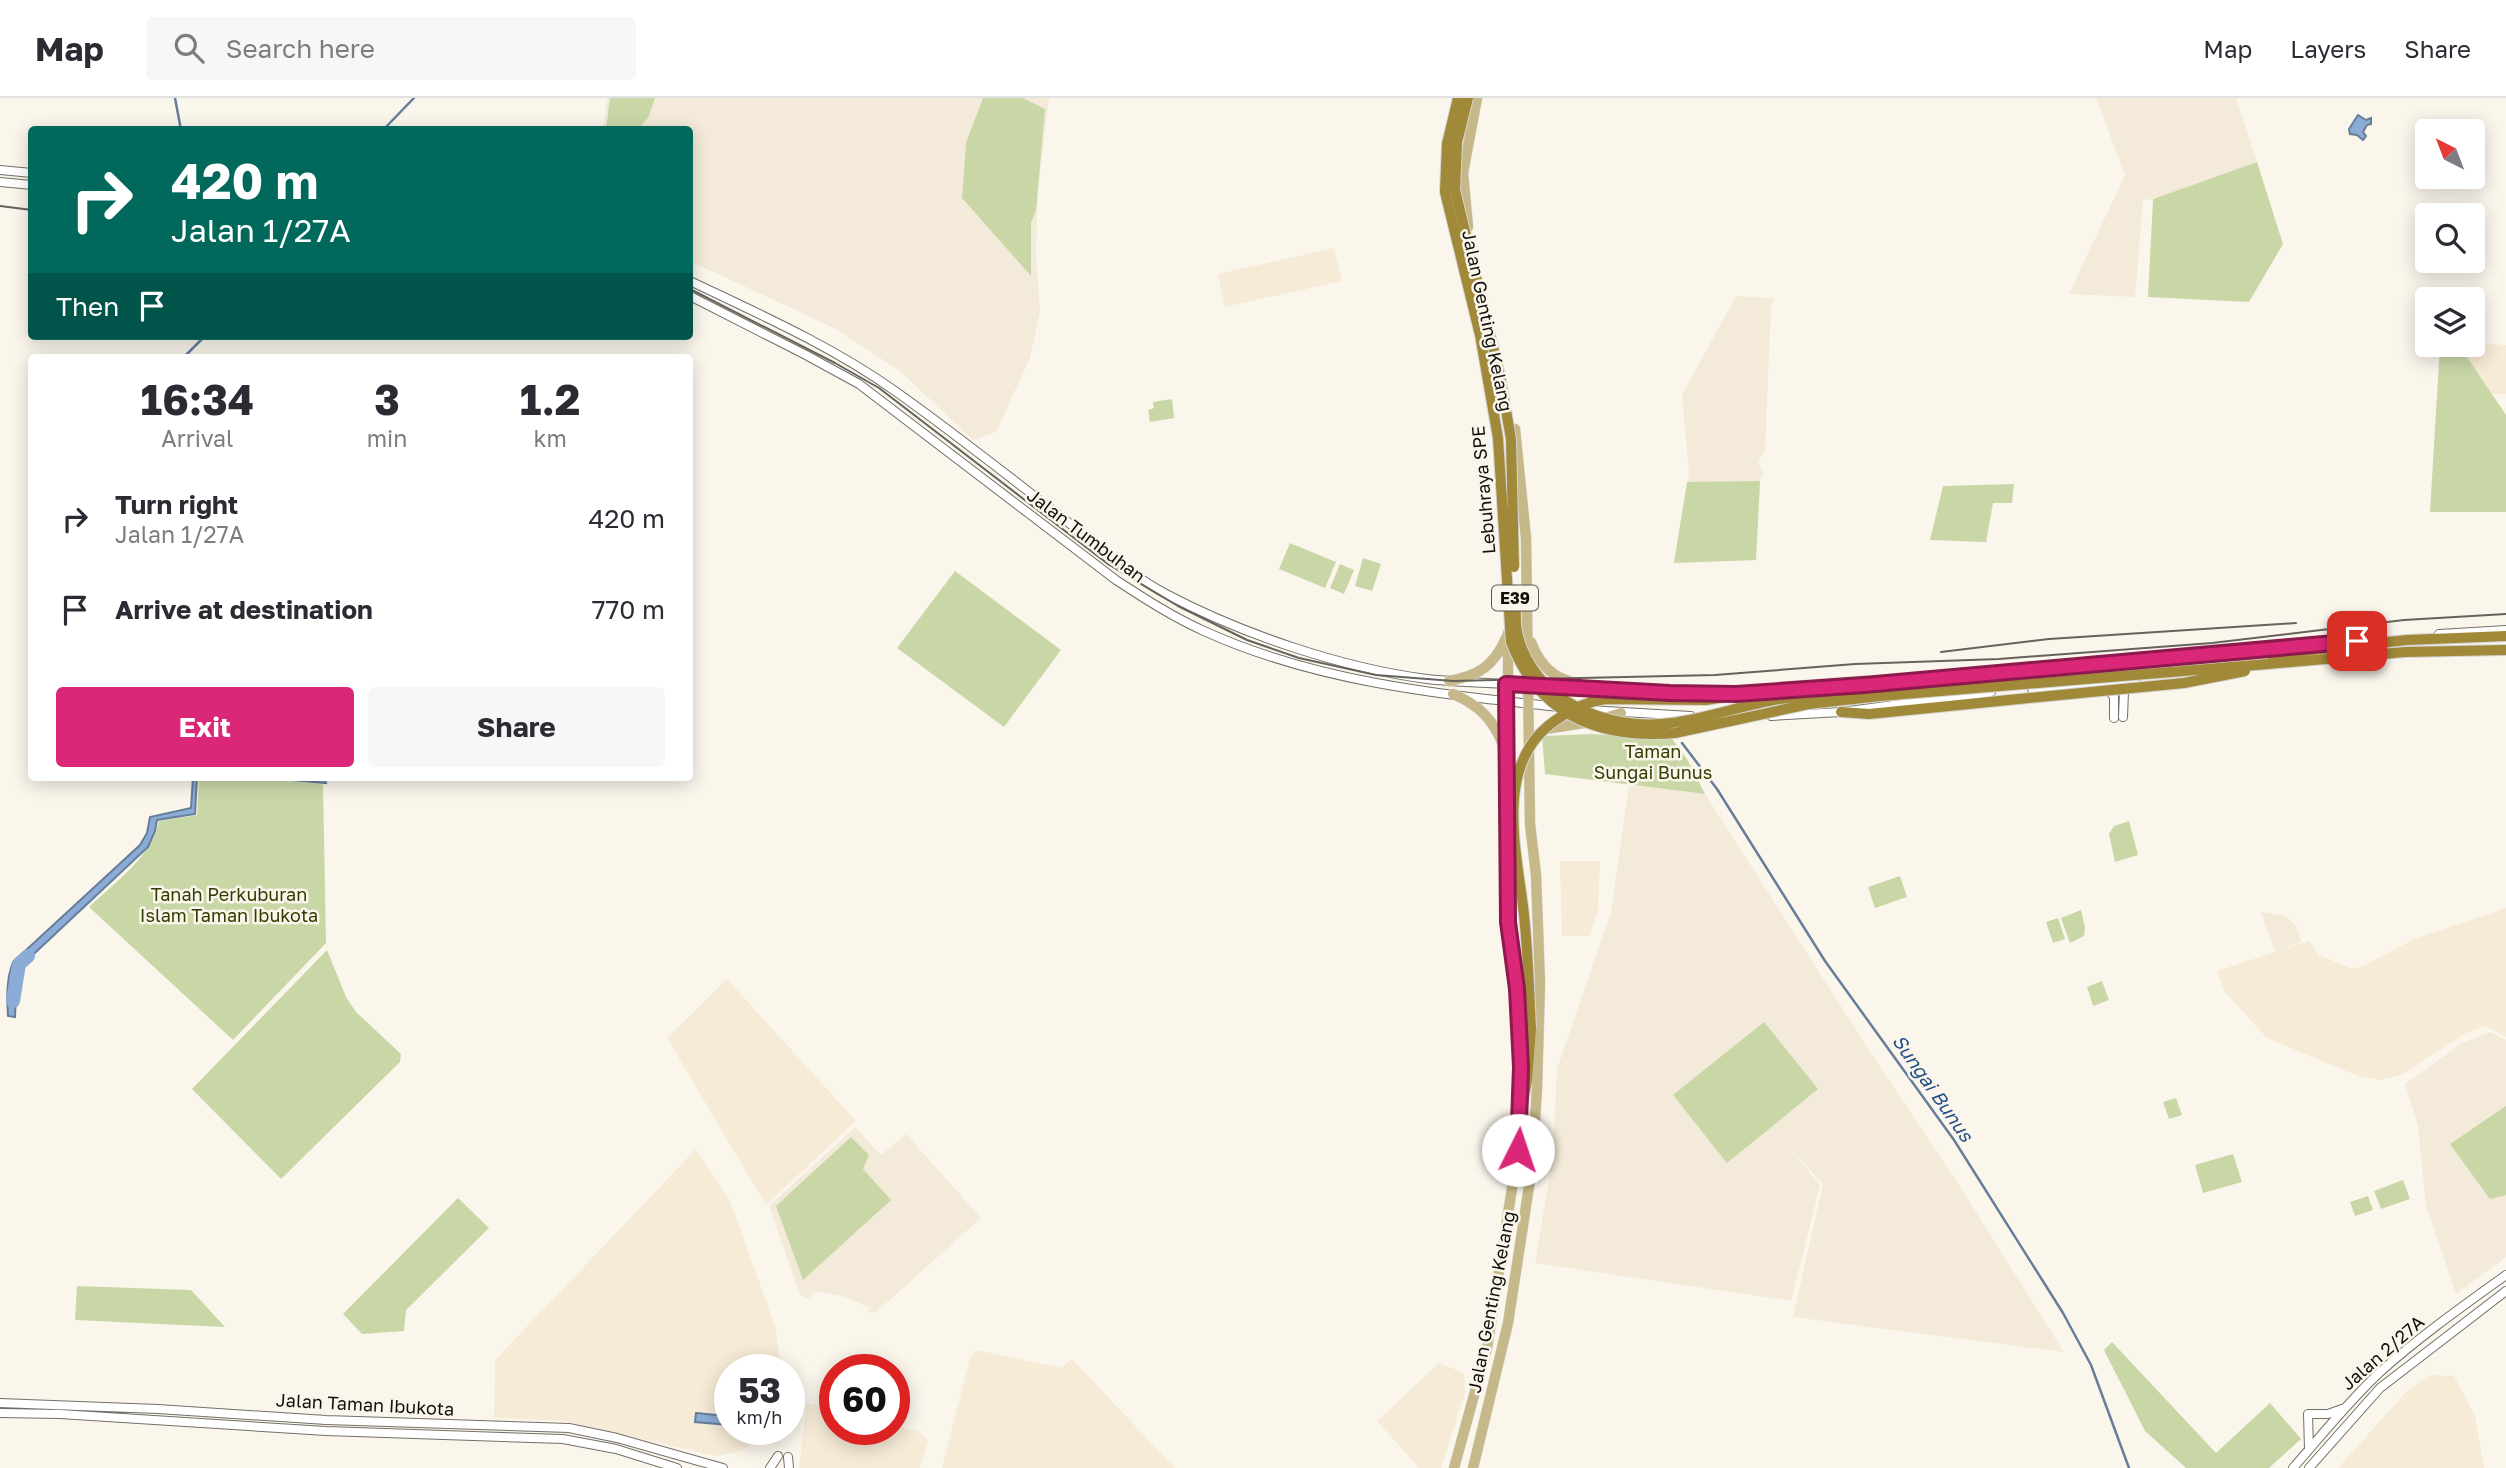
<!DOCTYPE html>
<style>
body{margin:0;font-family:"Golos Text",sans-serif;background:#f7f7f7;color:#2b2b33;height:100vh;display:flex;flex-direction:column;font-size:26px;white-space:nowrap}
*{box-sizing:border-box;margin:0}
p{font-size:23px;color:#7c7c81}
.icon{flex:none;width:38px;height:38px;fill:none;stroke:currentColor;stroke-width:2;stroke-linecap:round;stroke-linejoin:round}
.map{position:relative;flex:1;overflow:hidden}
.drawer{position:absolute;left:28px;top:256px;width:665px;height:427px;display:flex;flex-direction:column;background:#fff;border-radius:7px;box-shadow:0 4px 18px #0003}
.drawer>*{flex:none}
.top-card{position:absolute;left:28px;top:28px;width:665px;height:214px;border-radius:7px;box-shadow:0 4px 18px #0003;background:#00695c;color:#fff;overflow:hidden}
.needle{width:46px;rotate:318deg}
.tools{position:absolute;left:2415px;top:21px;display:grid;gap:14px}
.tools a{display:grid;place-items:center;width:70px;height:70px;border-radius:7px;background:#fff;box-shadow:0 4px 18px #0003;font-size:35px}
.speed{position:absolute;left:714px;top:1256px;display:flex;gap:14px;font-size:35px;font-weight:700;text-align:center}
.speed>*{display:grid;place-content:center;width:91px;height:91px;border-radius:50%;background:#fff;box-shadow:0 4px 18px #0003;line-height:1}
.speed small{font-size:18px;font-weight:400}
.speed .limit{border:10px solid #d22;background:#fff;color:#111}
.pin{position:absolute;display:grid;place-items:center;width:60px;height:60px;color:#fff;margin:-30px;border-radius:14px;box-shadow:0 4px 10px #0006}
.me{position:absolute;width:77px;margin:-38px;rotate:4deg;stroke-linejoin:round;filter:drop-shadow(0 0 5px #0008)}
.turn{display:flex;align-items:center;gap:24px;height:147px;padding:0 28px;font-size:32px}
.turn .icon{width:91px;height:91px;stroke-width:2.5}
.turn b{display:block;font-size:49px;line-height:60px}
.then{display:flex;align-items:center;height:66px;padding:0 28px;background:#0003;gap:14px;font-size:26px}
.eta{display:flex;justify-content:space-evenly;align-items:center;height:119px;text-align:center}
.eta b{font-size:42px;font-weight:700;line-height:49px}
.primary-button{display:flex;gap:14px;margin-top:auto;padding:14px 28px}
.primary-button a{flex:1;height:80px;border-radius:7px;background:#db2777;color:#fff;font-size:28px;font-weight:700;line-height:80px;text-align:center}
.primary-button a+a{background:#f7f7f7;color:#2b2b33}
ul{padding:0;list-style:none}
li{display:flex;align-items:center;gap:21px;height:91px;padding:0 28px}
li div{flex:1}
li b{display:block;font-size:26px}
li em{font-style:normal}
header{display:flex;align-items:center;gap:42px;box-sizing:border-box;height:98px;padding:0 35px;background:#fff;border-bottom:2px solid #e1e1e2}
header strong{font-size:33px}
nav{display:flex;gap:38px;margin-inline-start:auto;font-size:24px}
.search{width:490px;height:63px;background:#f7f7f7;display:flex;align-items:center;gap:18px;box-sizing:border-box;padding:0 24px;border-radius:7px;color:#7c7c81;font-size:26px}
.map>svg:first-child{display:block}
.commercial{fill:#f6ebd6}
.built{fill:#f3ead9}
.green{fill:#c9d7a7}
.water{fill:#8aacd6;stroke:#667e9a;stroke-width:2}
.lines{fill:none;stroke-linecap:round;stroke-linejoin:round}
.stream{stroke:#667e9a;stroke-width:2.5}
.river{stroke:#8aacd6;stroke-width:14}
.secondary-casing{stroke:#746f67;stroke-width:10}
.primary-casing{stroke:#d5d4d3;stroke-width:11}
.highway-casing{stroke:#d5d4d3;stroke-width:12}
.secondary{stroke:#fff;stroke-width:8}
.primary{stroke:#c6b888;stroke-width:10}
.highway{stroke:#a08938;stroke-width:10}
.tram{stroke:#66625c;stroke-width:2}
.highway-bridge-casing{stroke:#d5d4d3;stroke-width:12;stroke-linecap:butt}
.highway-bridge{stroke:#a08938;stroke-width:10}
.route-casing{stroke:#8e194d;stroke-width:18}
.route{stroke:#db2777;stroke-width:12}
.labels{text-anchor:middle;stroke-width:5;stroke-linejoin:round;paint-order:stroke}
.shield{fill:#fbf6ec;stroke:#595650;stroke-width:2}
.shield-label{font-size:16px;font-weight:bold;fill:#13110d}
.street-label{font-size:18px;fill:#13110d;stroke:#fbf6ec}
.park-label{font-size:18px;fill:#313d00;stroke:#fbf6ec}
.water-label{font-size:19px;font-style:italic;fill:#255288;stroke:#fbf6ec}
</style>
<header>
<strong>Map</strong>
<div class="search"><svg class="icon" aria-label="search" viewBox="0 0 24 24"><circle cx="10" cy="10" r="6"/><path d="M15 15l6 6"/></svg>Search here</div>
<nav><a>Map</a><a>Layers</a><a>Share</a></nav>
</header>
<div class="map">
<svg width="2506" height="1370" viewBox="0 0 2506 1370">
<rect width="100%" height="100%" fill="#fbf6ec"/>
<path class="commercial" d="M 1334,150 L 1342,183 L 1225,209 L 1218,176 Z
M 2473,245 L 2506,247 L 2506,296 L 2492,296 L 2459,247 Z
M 1560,763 L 1600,763 L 1598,810 L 1590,838 L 1562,838 Z
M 2506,810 L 2506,939 L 2486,928 L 2468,934 L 2401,977 L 2381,982 L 2358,978 L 2267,940 L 2225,894 L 2217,873 L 2309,843 L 2319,857 L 2352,871 L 2365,867 L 2416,840 Z
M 727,881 L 856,1023 L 766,1107 L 667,940 Z
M 696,1051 L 730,1103 L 775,1228 L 781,1269 L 781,1272 L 730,1272 L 730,1332 L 769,1332 L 742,1353 L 715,1358 L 564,1323 L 494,1320 L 495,1262 Z
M 976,1252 L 1061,1270 L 1072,1261 L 1175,1370 L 942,1370 L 970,1260 Z
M 1439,1265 L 1464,1275 L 1465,1295 L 1441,1370 L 1419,1370 L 1377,1323 Z
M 2430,1277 L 2454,1278 L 2475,1318 L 2484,1370 L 2338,1370 L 2406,1294 Z
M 807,1305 L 835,1312 L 835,1332 L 894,1332 L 894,1327 L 920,1334 L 928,1343 L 920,1370 L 799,1370 Z"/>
<path class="built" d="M 607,0 L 1049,0 L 1038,93 L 1036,156 L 1040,213 L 1030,260 L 996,334 L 973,342 L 900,273 L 834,230 L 690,163 L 690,32 L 603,32 Z
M 2096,0 L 2236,0 L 2257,64 L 2153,101 L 2143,102 L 2135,199 L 2069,196 L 2125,77 Z
M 1736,198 L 1774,200 L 1771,210 L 1765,352 L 1758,363 L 1763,375 L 1760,383 L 1756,462 L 1674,465 L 1689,375 L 1682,297 Z
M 1629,687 L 1705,696 L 1869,952 L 1957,1084 L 2064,1254 L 1793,1219 L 1823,1086 L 1788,1048 L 1820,1087 L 1791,1203 L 1535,1165 L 1553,1057 L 1557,971 L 1611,814 Z
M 2261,814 L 2285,818 L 2296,828 L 2301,844 L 2275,854 Z
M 2491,934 L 2506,942 L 2506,1159 L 2456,1196 L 2426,1107 L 2418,1028 L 2405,986 L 2462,945 Z
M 855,1029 L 881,1057 L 906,1036 L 981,1120 L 875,1215 L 867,1214 L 871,1210 L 846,1199 L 816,1193 L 808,1201 L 800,1197 L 769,1108 Z"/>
<path class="green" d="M 610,0 L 655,0 L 648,20 L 637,31 L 606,31 Z
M 983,0 L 1023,0 L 1045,11 L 1036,112 L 1031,125 L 1031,178 L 962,100 L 966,45 Z
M 2257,64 L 2283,146 L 2249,204 L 2148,199 L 2153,101 Z
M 2440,247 L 2459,247 L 2506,317 L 2506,414 L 2430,414 Z
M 1172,301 L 1174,320 L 1150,324 L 1148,312 L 1154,310 L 1153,304 Z
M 1760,383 L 1756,462 L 1674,465 L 1687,384 Z
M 2014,386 L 2012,405 L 1993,405 L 1986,444 L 1930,442 L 1943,388 Z
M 1290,445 L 1336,464 L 1325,490 L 1279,471 Z
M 1363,460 L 1381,466 L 1372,493 L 1355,488 Z
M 1340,466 L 1354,472 L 1344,496 L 1330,490 Z
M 955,473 L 1061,552 L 1004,629 L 897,550 Z
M 1593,636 L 1672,641 L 1687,661 L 1705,696 L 1545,676 L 1542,638 Z
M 199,679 L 237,679 L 323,686 L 326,845 L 233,942 L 89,809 C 115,784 151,760 159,723 L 197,717 Z
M 2129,723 L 2138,757 L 2115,764 L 2109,736 L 2114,728 Z
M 1900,778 L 1907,799 L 1875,810 L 1868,789 Z
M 2081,812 L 2085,829 L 2084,838 L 2070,845 L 2061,820 Z
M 2058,820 L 2065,841 L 2053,845 L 2046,824 Z
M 327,852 L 346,899 L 356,914 L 401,956 L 400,964 L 281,1081 L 192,991 Z
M 2102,883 L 2109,902 L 2093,908 L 2087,889 Z
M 1764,924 L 1818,991 L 1727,1065 L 1673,997 Z
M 2176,1000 L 2182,1017 L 2169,1021 L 2163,1004 Z
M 2506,1008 L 2506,1097 L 2490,1101 L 2450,1046 Z
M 851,1039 L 869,1057 L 863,1071 L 891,1102 L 803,1182 L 776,1108 Z
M 2233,1056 L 2242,1084 L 2203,1095 L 2195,1067 Z
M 2403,1082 L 2410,1101 L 2381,1111 L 2374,1093 Z
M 2368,1098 L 2373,1112 L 2355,1118 L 2350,1104 Z
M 458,1100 L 489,1130 L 406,1212 L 404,1233 L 362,1236 L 343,1216 Z
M 77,1188 L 191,1192 L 225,1229 L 75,1222 Z
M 2112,1244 L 2216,1355 L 2270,1305 L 2301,1341 L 2269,1370 L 2186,1370 L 2145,1333 L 2104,1252 Z"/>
<path class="water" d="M 2358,17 L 2366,22 L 2371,20 L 2371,26 L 2367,27 L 2363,34 L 2366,38 L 2363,42 L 2357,37 L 2350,36 L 2349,31 Z
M 193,679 L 197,679 L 195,716 L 157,722 L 155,733 L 148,749 L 21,868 L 17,874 L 15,919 L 8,918 C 7,900 6,882 13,864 L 140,747 L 147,735 L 150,719 L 191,710 Z
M 257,679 L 324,679 L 326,685 Z
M 696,1315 L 726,1318 L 726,1322 L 730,1323 L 729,1327 L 695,1324 Z"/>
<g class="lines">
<path class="stream" d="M 175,0 L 181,32
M 383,32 L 414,0
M 184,259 L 205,238
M 1682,645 L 1717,691 L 1825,863 L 1954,1042 L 2063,1215 L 2091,1267 L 2129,1370"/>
<path class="river" d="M 13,903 L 19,866 L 28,858"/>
<g class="secondary-casing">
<path id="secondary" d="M 0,72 L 32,75
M 0,84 L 32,87
M 690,183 C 759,216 832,248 895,293 C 953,334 1008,378 1064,421 C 1097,447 1129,476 1166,496 C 1242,536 1342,570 1427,581 C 1463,585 1498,585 1533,587
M 690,198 L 806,257 L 859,286 L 1116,482 C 1145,501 1173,519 1204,533 C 1316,584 1438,596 1559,609
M 2439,536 L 2506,532
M 2042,570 L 2255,553
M 1546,587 L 1722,596
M 2107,590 L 2114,599 L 2114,620
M 2032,591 L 2127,583
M 1589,612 L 1691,618
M 1771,618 L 1841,614 L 1991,594
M 2123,619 L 2124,593 L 2136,582
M 0,1305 L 158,1311 L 326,1322 L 569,1330 L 617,1340 L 723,1370
M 0,1315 L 60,1316 L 326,1333 L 563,1341 L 616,1351 L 677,1370
M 2309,1351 L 2308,1316 L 2328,1316 L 2342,1311
M 788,1359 L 789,1370
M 770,1370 L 778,1358
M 2293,1370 C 2321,1338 2348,1304 2379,1275 C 2419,1239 2463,1208 2506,1177
M 2309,1370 L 2380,1290 L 2506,1193"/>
</g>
<g class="primary-casing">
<path id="primary" d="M 1468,129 L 1463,75 L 1477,0
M 1531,544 C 1543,577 1562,583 1594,590
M 1449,583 C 1478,578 1494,568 1506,540
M 1453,596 C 1480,607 1494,623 1504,649
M 1605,620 L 1621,615
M 1546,631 L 1590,624
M 1454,1370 L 1487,1250 L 1518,1052 L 1521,1014 L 1520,926 L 1508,824 L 1508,535
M 1473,1370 L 1508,1225 L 1532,1069 L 1537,990 L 1540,885 L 1536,777 L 1530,726 L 1526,440 L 1515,331"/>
</g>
<g class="highway-casing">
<path id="highway" d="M 2268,566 L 2405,554 L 2506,552
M 1944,583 L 2216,562 L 2407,542 L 2506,538
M 1841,614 L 1869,616 L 1999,603
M 1521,1014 L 1527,982 L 1531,930"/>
</g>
<use href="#secondary" class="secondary"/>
<use href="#primary" class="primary"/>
<use href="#highway" class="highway"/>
<path class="tram" d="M 0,108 L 32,112
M 690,191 L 835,265 L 879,290 L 1108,466 L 1178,508 L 1247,542 L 1299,560 L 1376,577 L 1453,583 L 1715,577 L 1855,566 L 1999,561 L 2212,545 L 2404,522 L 2506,516
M 1941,554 L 2049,541 L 2296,525"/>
<g class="highway-bridge-casing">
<path id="highway-bridge" d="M 1458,0 L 1447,46 L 1445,94 L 1480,237 L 1498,340 L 1511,544 C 1539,617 1599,641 1675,635 L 1809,606 L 1880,598 L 2268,566
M 1468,0 L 1457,44 L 1455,92 L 1500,278 L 1511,341 L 1514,469
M 1516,503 C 1516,513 1515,524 1517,534 C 1532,603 1608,634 1671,625 C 1708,620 1744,607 1780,601 C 1834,592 1889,588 1944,583
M 1999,603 L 2184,585 L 2245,573
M 1531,930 C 1529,892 1528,855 1524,817 C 1517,753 1492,665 1556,622 C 1571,611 1586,604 1605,601 L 1706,602 L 1788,589 L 1868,583"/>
</g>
<use href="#highway-bridge" class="highway-bridge"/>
</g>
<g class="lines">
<g class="route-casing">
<path id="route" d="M 1518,1052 L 1521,969 L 1517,891 L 1508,824 L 1506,586 L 1670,595 L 1736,596 L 1864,587 L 2357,543"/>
</g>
<use href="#route" class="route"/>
</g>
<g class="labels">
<rect class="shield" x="1492" y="487.5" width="46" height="25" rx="5"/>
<g class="shield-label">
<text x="1515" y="506">E39</text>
</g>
<g class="street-label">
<text transform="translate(1487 223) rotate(78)" y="6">Jalan Genting Kelang</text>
<text transform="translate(1484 392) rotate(-95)" y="6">Lebuhraya SPE</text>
<text transform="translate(1086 438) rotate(37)" y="6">Jalan Tumbuhan</text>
<text transform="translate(1492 1204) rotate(-79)" y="6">Jalan Genting Kelang</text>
<text transform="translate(2383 1255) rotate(-41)" y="6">Jalan 2/27A</text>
<text transform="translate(365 1307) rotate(3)" y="6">Jalan Taman Ibukota</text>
</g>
<g class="park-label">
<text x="1653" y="660">Taman<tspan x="1653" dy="21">Sungai Bunus</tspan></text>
<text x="229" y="803">Tanah Perkuburan<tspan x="229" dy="21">Islam Taman Ibukota</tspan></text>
</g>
<g class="water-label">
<text transform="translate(1933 990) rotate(55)" y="7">Sungai Bunus</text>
</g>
</g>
</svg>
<div class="tools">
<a><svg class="needle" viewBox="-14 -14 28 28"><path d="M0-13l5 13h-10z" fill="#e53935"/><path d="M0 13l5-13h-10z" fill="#7c7c81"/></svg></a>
<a><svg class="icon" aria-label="search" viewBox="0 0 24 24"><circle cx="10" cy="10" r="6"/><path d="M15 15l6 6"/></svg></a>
<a><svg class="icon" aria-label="layers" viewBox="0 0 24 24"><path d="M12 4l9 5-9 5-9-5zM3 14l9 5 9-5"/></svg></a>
</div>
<div class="speed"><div>53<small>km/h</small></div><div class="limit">60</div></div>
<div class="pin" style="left:2357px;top:543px;background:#d93025"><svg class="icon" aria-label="arrive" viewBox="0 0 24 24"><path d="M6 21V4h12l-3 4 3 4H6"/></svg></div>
<svg class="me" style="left:1518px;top:1052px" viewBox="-20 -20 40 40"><circle r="19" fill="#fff"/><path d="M0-13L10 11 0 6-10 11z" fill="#db2777"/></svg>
<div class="top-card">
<div class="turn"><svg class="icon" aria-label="right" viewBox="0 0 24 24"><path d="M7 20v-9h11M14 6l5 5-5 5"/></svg><div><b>420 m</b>Jalan 1/27A</div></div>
<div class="then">Then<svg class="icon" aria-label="arrive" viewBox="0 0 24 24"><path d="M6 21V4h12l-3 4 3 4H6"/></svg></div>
</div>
<section class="drawer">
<div class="eta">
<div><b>16:34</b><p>Arrival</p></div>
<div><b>3</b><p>min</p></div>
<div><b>1.2</b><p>km</p></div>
</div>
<ul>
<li><svg class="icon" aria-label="right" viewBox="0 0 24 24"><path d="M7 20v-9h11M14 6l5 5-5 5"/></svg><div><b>Turn right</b><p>Jalan 1/27A</p></div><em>420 m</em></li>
<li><svg class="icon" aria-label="arrive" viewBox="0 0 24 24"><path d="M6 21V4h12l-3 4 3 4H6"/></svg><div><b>Arrive at destination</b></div><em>770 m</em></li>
</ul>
<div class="primary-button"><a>Exit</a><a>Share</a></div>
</section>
</div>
